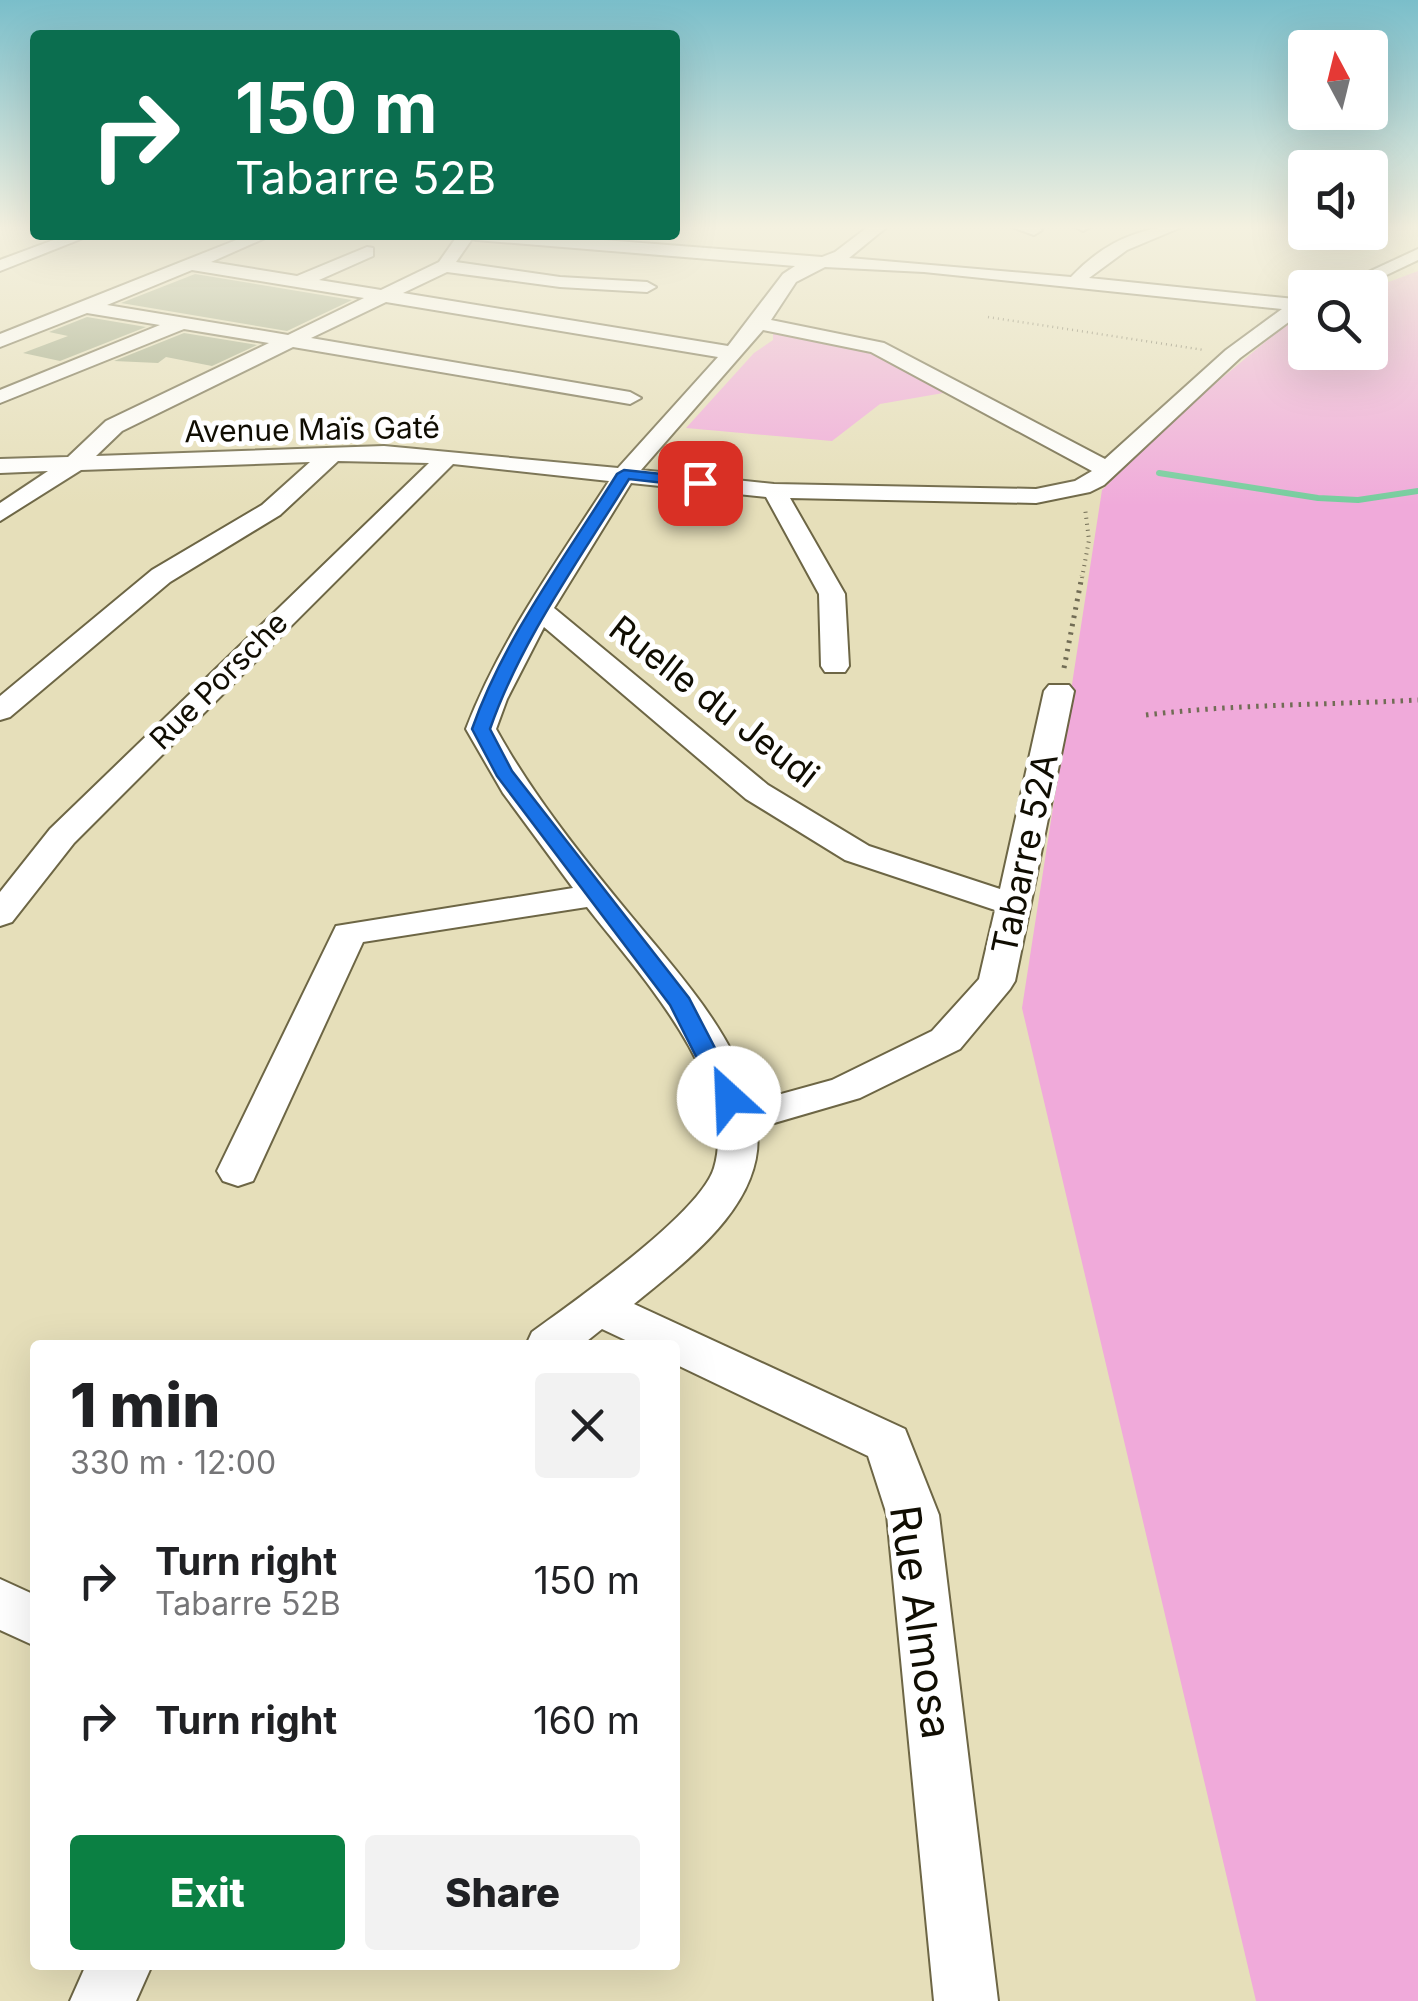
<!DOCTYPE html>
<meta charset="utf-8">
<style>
body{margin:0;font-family:Inter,sans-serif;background:#f2f2f2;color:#202124;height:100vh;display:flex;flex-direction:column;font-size:38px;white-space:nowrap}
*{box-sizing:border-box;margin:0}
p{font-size:32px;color:#757577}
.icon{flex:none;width:55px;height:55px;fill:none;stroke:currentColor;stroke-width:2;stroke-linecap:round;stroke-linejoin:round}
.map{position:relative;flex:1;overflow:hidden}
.sheet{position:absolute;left:30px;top:1340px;width:650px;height:630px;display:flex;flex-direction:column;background:#fff;border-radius:10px;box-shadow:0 10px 40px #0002}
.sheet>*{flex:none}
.guide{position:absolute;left:30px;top:30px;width:650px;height:210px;border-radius:10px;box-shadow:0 10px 40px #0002;background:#0b6e4f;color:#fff;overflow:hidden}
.needle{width:65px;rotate:353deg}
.buttons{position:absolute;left:1288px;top:30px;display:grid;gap:20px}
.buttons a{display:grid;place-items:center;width:100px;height:100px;border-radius:10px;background:#fff;box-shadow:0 10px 40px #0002;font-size:50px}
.pin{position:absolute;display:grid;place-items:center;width:85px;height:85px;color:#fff;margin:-42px;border-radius:20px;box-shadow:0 5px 15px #0006}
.me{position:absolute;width:110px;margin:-55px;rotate:335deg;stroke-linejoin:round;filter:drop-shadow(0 0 8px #0008)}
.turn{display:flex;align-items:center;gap:35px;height:210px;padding:0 40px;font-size:45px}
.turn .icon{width:130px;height:130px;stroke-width:2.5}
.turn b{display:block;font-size:70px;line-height:85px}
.round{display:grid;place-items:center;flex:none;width:105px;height:105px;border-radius:10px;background:#f2f2f2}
.overview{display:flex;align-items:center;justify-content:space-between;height:170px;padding:0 40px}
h1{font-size:60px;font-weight:800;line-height:75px}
.action{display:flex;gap:20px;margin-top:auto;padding:20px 40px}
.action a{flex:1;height:115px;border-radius:10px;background:#0b8043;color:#fff;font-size:40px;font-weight:800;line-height:115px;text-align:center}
.action a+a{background:#f2f2f2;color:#202124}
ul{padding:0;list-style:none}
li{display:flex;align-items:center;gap:30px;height:140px;padding:0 40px}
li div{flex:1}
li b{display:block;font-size:38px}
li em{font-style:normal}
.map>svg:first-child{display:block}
.green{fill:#f0aada}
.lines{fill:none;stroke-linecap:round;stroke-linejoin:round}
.stream{stroke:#75cc9d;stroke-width:6}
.building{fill:#9ba481}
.minor-casing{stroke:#6d6645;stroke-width:4}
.path-far2{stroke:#716c55;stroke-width:2.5;stroke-dasharray:1 4;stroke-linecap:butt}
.path-far1{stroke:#716c55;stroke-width:4;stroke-dasharray:1 5;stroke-linecap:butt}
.path{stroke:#716c55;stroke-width:5;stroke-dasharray:2.5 6;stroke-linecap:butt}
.minor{fill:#fff;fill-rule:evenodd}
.route{fill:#1a73e8;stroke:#114b97;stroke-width:2.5}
.labels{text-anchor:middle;stroke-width:10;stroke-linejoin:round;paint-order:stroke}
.far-street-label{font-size:30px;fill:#100d02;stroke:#fff}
.street-label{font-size:35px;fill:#100d02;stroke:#fff}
.near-street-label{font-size:42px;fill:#100d02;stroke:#fff}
</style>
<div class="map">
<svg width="1418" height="2001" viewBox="0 0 1418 2001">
<rect width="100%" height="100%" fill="#e6dfba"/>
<path class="green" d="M 1418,271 L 1418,2001 L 1256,2001 L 1022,1008 L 1102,490 L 1186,408 L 1295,317 L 1305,314 L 1305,352 L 1370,352 L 1370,289 Z
M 773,330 L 878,352 L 949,392 L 880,404 L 832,441 L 686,428 L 754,353 L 773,340 Z"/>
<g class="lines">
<path class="stream" d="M 1159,473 L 1318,498 L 1358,500 L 1418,491"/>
</g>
<path class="building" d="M 195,274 L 352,300 L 287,331 L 121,303 Z
M 87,317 L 146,327 L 60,361 L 23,353 L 68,336 L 49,332 Z
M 184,333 L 257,345 L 212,366 L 166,357 L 158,363 L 114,361 Z"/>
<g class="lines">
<g class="minor-casing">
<path id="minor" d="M 869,226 L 888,226 L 849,258 L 1071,277 C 1102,244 1139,226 1184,226 L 1127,250 L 1089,278 L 1295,299 L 1305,295 L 1305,310 L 1240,358 L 1104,485 L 1090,492 L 1036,503 L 790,498 L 845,594 L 849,666 L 845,672 L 825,672 L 821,666 L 819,594 L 766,497 L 631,483 L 554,608 L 768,785 L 869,846 L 1000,889 L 1044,691 L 1049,685 L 1069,685 L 1074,691 L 1015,981 L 1010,989 L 960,1049 L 860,1098 L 757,1128 C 766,1204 686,1261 634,1304 L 905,1429 L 939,1515 L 998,2001 L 934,2001 L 887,1515 L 868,1456 L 675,1364 L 675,1345 L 636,1345 L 602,1329 L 582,1345 L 526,1345 L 532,1332 C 573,1302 700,1214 714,1168 C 740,1081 636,970 587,907 L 363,942 L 253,1181 L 238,1186 L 223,1181 L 217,1171 L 336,926 L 573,888 L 503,793 L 466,729 C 500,640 558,560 609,481 L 453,464 L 74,843 L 12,922 L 0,926 L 0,892 L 50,829 L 429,463 L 338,461 L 280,515 L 170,582 L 10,717 L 0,720 L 0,696 L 152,570 L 262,505 L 310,462 L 81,470 L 0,521 L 0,503 L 48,471 L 0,473 L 0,459 L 68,457 L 106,421 L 269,343 L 184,329 L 0,403 L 0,390 L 160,325 L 87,313 L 0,347 L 0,334 L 249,235 L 272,235 L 211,262 L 297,276 L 367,247 L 373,248 L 373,256 L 319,280 L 381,290 L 439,262 L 458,235 L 539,235 L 822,257 L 835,252 ZM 472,239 L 476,240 L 795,266 L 783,274 L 728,346 L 403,293 L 447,272 L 560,287 L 647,292 L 656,287 L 647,282 L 560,277 L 456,262 ZM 825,267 L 924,272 L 1282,309 L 1226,350 L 1105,459 L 884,343 L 771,320 L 796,282 ZM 192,270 L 364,298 L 288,335 L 107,305 ZM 386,302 L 718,357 L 618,468 L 384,446 L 96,456 L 122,431 L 293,347 L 630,404 L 641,398 L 630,392 L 311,338 ZM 763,330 L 871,352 L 1092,471 L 1075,481 L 1036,489 L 774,484 L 641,470 ZM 544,627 L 746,799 L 845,860 L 995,910 L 979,979 L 932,1031 L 832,1080 L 752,1102 C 733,1030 672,966 626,910 C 579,853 532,794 496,729 L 507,699 Z
M 1009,226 L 1038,226 L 1042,230 L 1034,235 Z
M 1074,226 L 1091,226 L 1083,231 Z
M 67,235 L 91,235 L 0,271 L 0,260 Z
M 1418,249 L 1418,260 L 1359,288 L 1334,288 Z
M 0,1579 L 35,1595 L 35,1646 L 0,1630 Z
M 86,1965 L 152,1965 L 136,2001 L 70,2001 Z"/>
</g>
<path class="path-far2" d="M 988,317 L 1204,350"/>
<path class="path-far1" d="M 1082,578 L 1089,540 L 1085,508"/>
<path class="path" d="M 1064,668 L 1082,576
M 1146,715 C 1236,704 1327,705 1418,700"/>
<use href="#minor" class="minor"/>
</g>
<linearGradient id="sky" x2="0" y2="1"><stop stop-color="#7abeca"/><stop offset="0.45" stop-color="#f4f1e0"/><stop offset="1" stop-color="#f4f1e0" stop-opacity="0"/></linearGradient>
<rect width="1418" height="506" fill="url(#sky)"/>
<path class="route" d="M 624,470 L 700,478 L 707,483 L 700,487 L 629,479 C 580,559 521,640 490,729 L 512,771 L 689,998 L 741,1098 L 729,1106 L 717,1098 L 670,1005 L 497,776 L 472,729 C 504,638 566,556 617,474 Z"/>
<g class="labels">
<g class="far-street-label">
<text transform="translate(312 430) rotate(-1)" y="10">Avenue Maïs Gaté</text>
<text transform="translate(219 681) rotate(-45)" y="10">Rue Porsche</text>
</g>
<g class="street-label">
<text transform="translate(714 702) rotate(38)" y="12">Ruelle du Jeudi</text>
<text transform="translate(1025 854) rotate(-78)" y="12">Tabarre 52A</text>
</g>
<g class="near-street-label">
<text transform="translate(921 1622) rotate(82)" y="15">Rue Almosa</text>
</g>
</g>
</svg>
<div class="buttons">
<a><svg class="needle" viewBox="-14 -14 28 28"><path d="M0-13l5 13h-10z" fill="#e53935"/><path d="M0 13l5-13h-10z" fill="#757577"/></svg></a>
<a><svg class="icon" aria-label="sound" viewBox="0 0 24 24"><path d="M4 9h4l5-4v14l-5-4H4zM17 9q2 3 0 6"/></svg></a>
<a><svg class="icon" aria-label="search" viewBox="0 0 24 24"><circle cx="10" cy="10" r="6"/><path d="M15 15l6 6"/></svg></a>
</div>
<div class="pin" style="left:700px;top:483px;background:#d93025"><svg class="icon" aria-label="arrive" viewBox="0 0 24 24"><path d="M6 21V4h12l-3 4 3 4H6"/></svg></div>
<svg class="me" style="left:729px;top:1098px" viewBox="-20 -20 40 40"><circle r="19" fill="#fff"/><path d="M0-13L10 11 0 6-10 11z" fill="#1a73e8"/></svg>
<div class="guide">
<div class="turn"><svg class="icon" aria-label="right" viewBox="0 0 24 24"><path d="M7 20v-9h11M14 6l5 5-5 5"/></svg><div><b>150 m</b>Tabarre 52B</div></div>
</div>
<section class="sheet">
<div class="overview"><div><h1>1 min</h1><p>330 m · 12:00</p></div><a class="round"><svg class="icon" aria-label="close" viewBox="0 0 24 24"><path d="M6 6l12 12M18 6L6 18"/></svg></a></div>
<ul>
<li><svg class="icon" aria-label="right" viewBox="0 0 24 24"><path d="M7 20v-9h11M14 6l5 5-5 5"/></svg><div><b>Turn right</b><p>Tabarre 52B</p></div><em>150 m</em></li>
<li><svg class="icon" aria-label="right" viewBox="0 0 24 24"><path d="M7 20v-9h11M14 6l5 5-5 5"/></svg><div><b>Turn right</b></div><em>160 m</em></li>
</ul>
<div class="action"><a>Exit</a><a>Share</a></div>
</section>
</div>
